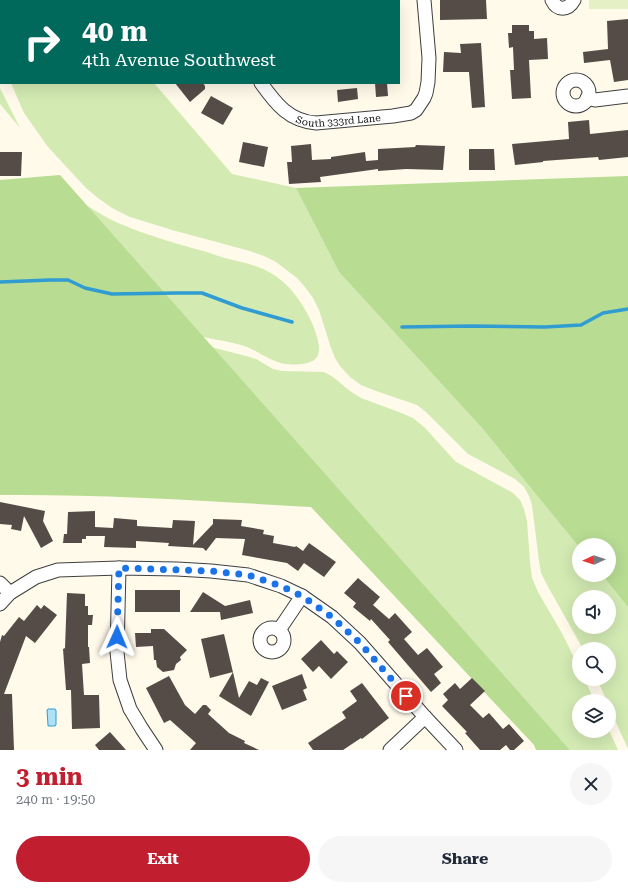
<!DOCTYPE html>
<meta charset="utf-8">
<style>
body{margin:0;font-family:"Roboto Serif",serif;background:#f6f6f7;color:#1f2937;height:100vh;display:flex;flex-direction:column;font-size:15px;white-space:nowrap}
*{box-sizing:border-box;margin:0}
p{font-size:13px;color:#747a83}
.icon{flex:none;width:22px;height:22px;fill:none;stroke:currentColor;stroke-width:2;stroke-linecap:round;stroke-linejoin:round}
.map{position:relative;height:750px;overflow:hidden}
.panel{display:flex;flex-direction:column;background:#fff;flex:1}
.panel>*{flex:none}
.guide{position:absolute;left:0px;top:0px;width:400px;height:84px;box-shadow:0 4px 16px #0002;background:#00695c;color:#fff;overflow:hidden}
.needle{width:26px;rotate:267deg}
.controls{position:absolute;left:572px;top:538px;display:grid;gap:8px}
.controls a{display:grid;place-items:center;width:44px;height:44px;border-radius:50%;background:#fff;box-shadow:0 4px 16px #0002;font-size:20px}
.pin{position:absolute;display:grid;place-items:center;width:34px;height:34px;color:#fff;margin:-17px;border:2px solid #fff;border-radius:50%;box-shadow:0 1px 4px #0007}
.me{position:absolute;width:44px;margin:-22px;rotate:1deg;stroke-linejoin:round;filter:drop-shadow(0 0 3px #0008)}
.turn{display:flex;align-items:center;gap:14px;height:84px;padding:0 16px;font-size:18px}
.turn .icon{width:52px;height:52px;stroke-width:2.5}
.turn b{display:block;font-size:28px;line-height:34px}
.round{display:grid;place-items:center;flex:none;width:42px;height:42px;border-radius:21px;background:#f6f6f7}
.head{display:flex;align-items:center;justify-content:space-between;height:68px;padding:0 16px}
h1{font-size:24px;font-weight:700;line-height:30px;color:#c11f30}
.cta{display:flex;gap:8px;margin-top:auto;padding:8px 16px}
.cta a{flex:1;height:46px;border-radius:24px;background:#c11f30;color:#fff;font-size:16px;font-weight:700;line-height:46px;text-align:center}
.cta a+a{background:#f6f6f7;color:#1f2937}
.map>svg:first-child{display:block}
.green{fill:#d3eab3;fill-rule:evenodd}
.forest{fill:#b7dc92}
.pitch{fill:#e5f1c5}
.water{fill:#ade1f8;stroke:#319cd2}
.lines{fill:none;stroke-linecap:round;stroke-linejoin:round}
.stream{stroke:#319cd2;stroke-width:3.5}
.building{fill:#554c48}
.minor-casing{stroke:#3f3f3f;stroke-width:15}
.minor{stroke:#fff;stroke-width:13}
.route{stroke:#1a73e8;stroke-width:7;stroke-dasharray:0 12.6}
.labels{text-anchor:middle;stroke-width:4;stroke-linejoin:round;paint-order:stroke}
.street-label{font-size:10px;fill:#0c0c0c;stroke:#fff}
</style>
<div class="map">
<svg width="628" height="750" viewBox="0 0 628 750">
<rect width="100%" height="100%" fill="#fffaea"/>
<path class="green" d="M 0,0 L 83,0 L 84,1 L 1,1 L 1,59 L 0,56 Z
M 11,83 L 154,83 L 232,174 L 296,188 L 339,272 L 482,428 L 579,547 L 579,575 L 602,575 L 628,607 L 628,749 L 609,707 L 609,701 L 607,701 L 597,679 L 609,679 L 609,649 L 583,649 L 546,583 L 541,573 L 539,561 L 532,505 L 529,496 L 524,487 L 515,479 L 468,454 L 426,412 L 417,405 L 376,391 L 361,385 L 350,377 L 340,366 L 335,358 L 330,345 L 319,310 L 313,298 L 305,287 L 297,278 L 276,262 L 264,256 L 250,251 L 172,230 L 130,217 L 112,208 L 98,198 L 86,188 L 48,147 L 24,113 ZM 579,597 L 609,597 L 609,627 L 579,627 Z
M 0,88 L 20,128 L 0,104 Z
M 86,205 C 96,211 107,218 118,223 C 146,235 177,244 207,252 C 215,255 224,258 233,260 C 245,263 256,265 267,271 C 289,282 303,303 313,325 C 316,334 322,348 317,357 C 312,365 293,365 286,364 C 271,362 260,352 247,347 C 233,342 218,340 203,337 Z
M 211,347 L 246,356 L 256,359 L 273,369 L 282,371 L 324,372 L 333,377 L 350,391 L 361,398 L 399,412 L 413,418 L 425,428 L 456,462 L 513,493 L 520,500 L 524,509 L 527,521 L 530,562 L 532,578 L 538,592 L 563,635 L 579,668 L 579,679 L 584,679 L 595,701 L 579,701 L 579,731 L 609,731 L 609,730 L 618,750 L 570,750 Z"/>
<path class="forest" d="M 60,175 L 570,750 L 536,750 L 534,745 L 311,507 C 207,501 104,494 0,495 L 0,180 Z
M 628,176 L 628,607 L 602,575 L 609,575 L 609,545 L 579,545 L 579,547 L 482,428 L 339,272 L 296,188 Z"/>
<path class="pitch" d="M 589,0 L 628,0 L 628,9 L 589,9 Z"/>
<path class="water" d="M 48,709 L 55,709 L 56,710 L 56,725 L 55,726 L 48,726 L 48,725 L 47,710 Z"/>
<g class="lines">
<path class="stream" d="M 0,282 L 50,280 L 68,280 L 85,288 L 112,294 L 177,293 L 202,293 L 242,308 L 292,322
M 402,327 L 472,326 L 545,327 L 581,325 L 603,313 L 628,309"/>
</g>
<path class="building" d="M 440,0 L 486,0 L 487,19 L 440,20 Z
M 628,19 L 628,80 L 614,82 L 610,60 L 584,63 L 583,52 L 608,49 L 607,21 Z
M 512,25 L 529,25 L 529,31 L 534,31 L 534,39 L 547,38 L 548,59 L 529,60 L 531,98 L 512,99 L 510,70 L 514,70 L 513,47 L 509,48 L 508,33 L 512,33 Z
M 481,43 L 485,107 L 472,108 L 469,72 L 443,72 L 444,52 L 461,53 L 460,44 Z
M 175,83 L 203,83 L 205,86 L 205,89 L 190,102 Z
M 375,83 L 387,83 L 388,96 L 376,97 Z
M 357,88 L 358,99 L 338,102 L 337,90 Z
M 211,96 L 233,108 L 223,125 L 201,113 Z
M 589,120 L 590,134 L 628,130 L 628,157 L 599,160 L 598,157 L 543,161 L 543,162 L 515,165 L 512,144 L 569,139 L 568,122 Z
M 243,142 L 268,147 L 264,167 L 239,162 Z
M 311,144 L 312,160 L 331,159 L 331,157 L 365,152 L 366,161 L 378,160 L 378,149 L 415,147 L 416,145 L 445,146 L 443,170 L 406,169 L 378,171 L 378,169 L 320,177 L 321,182 L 289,184 L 287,162 L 292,162 L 291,146 Z
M 469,149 L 494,149 L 495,170 L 469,170 Z
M 0,152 L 22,152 L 21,176 L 0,176 Z
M 0,502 L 45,511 L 43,521 L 53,541 L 41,548 L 24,516 L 21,531 L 11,529 L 12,525 L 0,524 Z
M 95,511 L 95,527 L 113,528 L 114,518 L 137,520 L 137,526 L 172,528 L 173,520 L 195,521 L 193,545 L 213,524 L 213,519 L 242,520 L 241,526 L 264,530 L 263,534 L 274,536 L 273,543 L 295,547 L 296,546 L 303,551 L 309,543 L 336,562 L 324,577 L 304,563 L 298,571 L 287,563 L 242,555 L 245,539 L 216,538 L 206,551 L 203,548 L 168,546 L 169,543 L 136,541 L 136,548 L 104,547 L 105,536 L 86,536 L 86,539 L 82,539 L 82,543 L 63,543 L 64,534 L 67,534 L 68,512 Z
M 358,578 L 380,597 L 373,605 L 389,619 L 395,613 L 412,632 L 404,639 L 418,655 L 427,648 L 443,667 L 434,674 L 441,683 L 431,692 L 388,642 L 390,640 L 371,619 L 370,621 L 353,607 L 356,603 L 344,593 Z
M 135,590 L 180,590 L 180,612 L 135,612 Z
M 203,592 L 225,606 L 250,600 L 253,613 L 221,620 L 220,612 L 190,612 Z
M 67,593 L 85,594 L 85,606 L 88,606 L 88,615 L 93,615 L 92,625 L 88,625 L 88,647 L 89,647 L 90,663 L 82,664 L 84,695 L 99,695 L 100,728 L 72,729 L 71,690 L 66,690 L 63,649 L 65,648 Z
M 37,605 L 41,609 L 44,605 L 57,615 L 35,643 L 26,636 L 4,694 L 12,694 L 14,750 L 0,750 L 0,642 L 2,635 L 4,636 L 19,617 L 24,621 Z
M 151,629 L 164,629 L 187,650 L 180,657 L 181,660 L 176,664 L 174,670 L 163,672 L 157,667 L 156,660 L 154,660 L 153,646 L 136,647 L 135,633 L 151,633 Z
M 224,634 L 239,698 L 249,681 L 257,685 L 261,678 L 269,682 L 251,716 L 219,696 L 233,672 L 210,678 L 201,639 Z
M 321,640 L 334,654 L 337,651 L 348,662 L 331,679 L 319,666 L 313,672 L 301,659 Z
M 302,674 L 307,688 L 303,690 L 307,700 L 282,710 L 272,686 Z
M 169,676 L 185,705 L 195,714 L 203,705 L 206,705 L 211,710 L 208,714 L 229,733 L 245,741 L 244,743 L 259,750 L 190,750 L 196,743 L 170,720 L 164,723 L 146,688 Z
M 472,678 L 485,691 L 470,705 L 483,718 L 489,713 L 503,729 L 509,724 L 524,741 L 514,750 L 510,750 L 506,745 L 500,750 L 480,750 L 465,733 L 467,732 L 442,706 L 448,700 L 443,694 L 455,683 L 460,689 Z
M 362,683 L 389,718 L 362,739 L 361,738 L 343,750 L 313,750 L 308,743 L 346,718 L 342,712 L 357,701 L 350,691 Z
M 110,732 L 126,750 L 99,750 L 95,745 Z"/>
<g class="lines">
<g class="minor-casing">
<g id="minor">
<path d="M 195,0 L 196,1"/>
<path d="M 552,0 C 557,11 568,11 574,0"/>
<circle cx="576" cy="93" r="13"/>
<path id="s1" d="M 261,83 C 276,104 289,121 316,123 L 393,116 L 411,113 L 416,110 L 424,98 L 426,93 L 428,82 L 429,58 L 424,0"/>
<path d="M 587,98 L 595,100 L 628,96"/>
<path d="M 119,568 L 117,652 L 120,680 L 130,709 L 142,729 L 156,750"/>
<path d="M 0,583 L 10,593"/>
<path d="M 0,604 L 10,593 L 36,577 L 58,570 L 119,568 L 177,569 L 211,571 L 248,575 L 281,586 L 302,596 L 332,617 L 360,643 L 425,717 L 456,750"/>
<circle cx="272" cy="640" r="12"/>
<path d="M 279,630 L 302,596"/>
<path d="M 390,750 L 425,717"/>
</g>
</g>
<use href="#minor" class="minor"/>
</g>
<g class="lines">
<path class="route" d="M 117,637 L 119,568 L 211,571 L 248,575 L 281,586 L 302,596 L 332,617 L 360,643 L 406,696"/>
</g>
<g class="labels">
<g class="street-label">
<text dy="4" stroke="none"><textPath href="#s1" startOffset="93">South 333rd Lane</textPath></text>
</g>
</g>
</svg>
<div class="controls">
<a><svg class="needle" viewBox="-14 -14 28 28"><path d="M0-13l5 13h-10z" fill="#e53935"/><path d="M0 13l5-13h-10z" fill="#747a83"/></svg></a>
<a><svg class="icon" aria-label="sound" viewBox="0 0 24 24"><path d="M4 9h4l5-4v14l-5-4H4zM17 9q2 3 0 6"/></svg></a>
<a><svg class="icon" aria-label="search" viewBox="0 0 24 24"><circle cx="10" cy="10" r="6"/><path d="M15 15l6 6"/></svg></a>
<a><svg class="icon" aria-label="layers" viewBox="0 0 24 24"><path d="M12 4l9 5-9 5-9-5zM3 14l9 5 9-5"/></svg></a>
</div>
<div class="pin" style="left:406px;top:696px;background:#d93025"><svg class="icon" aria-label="arrive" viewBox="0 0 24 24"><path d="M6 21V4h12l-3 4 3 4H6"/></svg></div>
<svg class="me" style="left:117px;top:637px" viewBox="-20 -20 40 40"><path d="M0-17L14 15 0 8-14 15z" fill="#1a73e8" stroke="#fff" stroke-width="4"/></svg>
<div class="guide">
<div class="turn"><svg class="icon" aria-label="right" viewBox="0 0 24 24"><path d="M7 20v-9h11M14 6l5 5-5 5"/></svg><div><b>40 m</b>4th Avenue Southwest</div></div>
</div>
</div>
<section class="panel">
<div class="head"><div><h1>3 min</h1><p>240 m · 19:50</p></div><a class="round"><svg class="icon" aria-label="close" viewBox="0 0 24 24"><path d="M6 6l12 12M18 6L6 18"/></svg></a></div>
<div class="cta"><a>Exit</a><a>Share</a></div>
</section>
